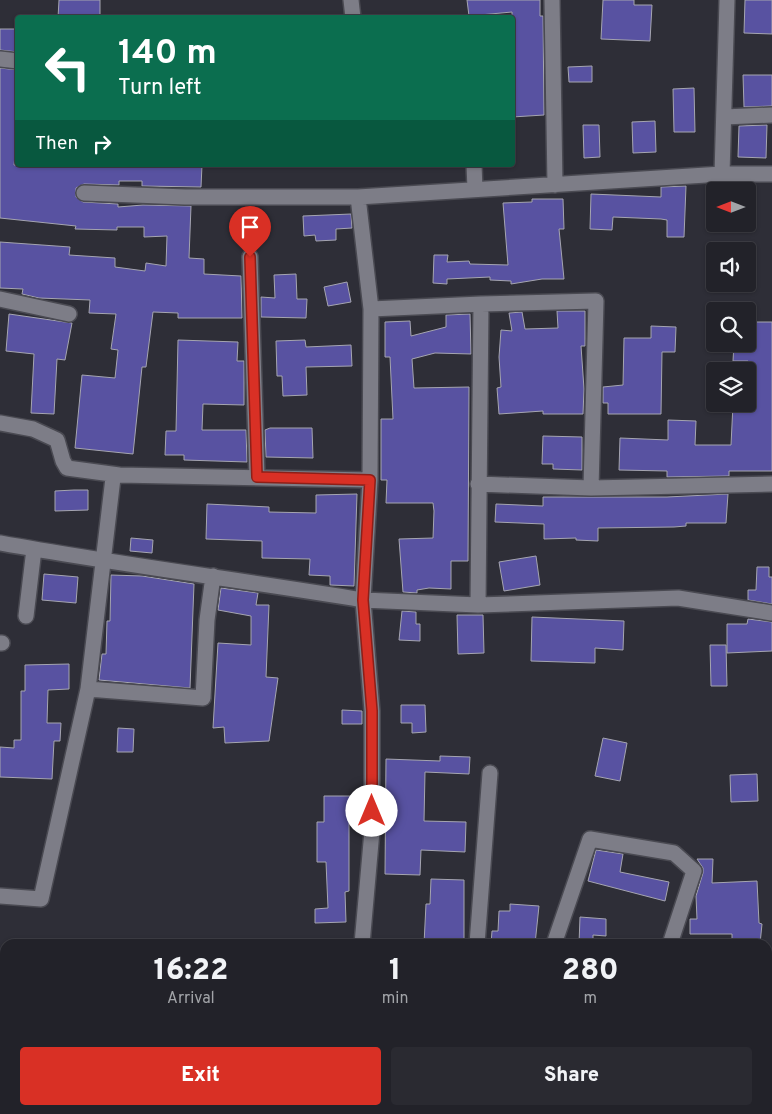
<!DOCTYPE html>
<style>
body{margin:0;font-family:Overpass,sans-serif;background:#2a2a31;color:#f1f3f6;height:100vh;display:flex;flex-direction:column;font-size:19px;white-space:nowrap}
*{box-sizing:border-box;margin:0}
p{font-size:16px;color:#a2a4a8}
.icon{flex:none;width:28px;height:28px;fill:none;stroke:currentColor;stroke-width:2;stroke-linecap:round;stroke-linejoin:round}
.map{position:relative;flex:1;overflow:hidden}
.details{position:absolute;left:0px;top:939px;width:772px;height:176px;display:flex;flex-direction:column;background:#222229;border-radius:15px 15px 0 0;box-shadow:0 1px 4px #0004,0 0 0 1px #3f3f46}
.details>*{flex:none}
.top-card{position:absolute;left:15px;top:15px;width:500px;height:152px;border-radius:5px;box-shadow:0 1px 4px #0004,0 0 0 1px #3f3f46;background:#0b6e4f;color:#fff;overflow:hidden}
.needle{width:32px;rotate:270deg}
.tools{position:absolute;left:706px;top:182px;display:grid;gap:10px}
.tools a{display:grid;place-items:center;width:50px;height:50px;border-radius:5px;background:#222229;box-shadow:0 1px 4px #0004,0 0 0 1px #3f3f46;font-size:25px}
.pin{position:absolute;display:grid;place-items:center;width:42px;height:42px;color:#fff;margin:-51px -21px;border-radius:50% 50% 50% 0;rotate:-45deg;box-shadow:0 0 5px #0007}
.pin .icon{rotate:45deg}
.me{position:absolute;width:55px;margin:-28px;rotate:0deg;stroke-linejoin:round;filter:drop-shadow(0 0 4px #0008)}
.turn{display:flex;align-items:center;gap:18px;height:105px;padding:0 20px;font-size:22px}
.turn .icon{width:65px;height:65px;stroke-width:2.5}
.turn b{display:block;font-size:35px;line-height:42px}
.then{display:flex;align-items:center;height:48px;padding:0 20px;background:#0003;gap:10px;font-size:19px}
.eta{display:flex;justify-content:space-evenly;align-items:center;height:85px;text-align:center}
.eta b{font-size:30px;font-weight:800;line-height:35px}
.cta{display:flex;gap:10px;margin-top:auto;padding:10px 20px}
.cta a{flex:1;height:58px;border-radius:5px;background:#d93025;color:#fff;font-size:20px;font-weight:800;line-height:58px;text-align:center}
.cta a+a{background:#2a2a31;color:#f1f3f6}
.map>svg:first-child{display:block}
.building{fill:#5852a1;stroke:#a5a5b0}
.lines{fill:none;stroke-linecap:round;stroke-linejoin:round}
.minor-casing{stroke:#4a4a52;stroke-width:18}
.minor{stroke:#7d7d87;stroke-width:15}
.route-casing{stroke:#8d1f18;stroke-width:12}
.route{stroke:#d93025;stroke-width:9}
</style>
<div class="map">
<svg width="772" height="1114" viewBox="0 0 772 1114">
<rect width="100%" height="100%" fill="#2e2e37"/>
<path class="building" d="M 59,0 L 100,0 L 100,18 L 58,18 Z
M 467,0 L 540,0 L 540,16 L 543,16 L 544,115 L 512,117 L 512,12 L 469,16 Z
M 603,0 L 634,0 L 634,5 L 652,5 L 650,41 L 601,39 Z
M 745,0 L 772,0 L 772,34 L 744,33 Z
M 0,29 L 18,29 L 18,52 L 0,50 Z
M 592,66 L 592,82 L 569,82 L 568,67 Z
M 0,68 L 18,70 L 18,125 L 14,165 L 202,165 L 201,187 L 142,186 L 142,181 L 119,181 L 119,185 L 84,184 L 76,188 L 76,197 L 83,202 L 118,204 L 118,207 L 143,205 L 191,206 L 189,258 L 204,259 L 204,274 L 241,276 L 242,318 L 178,318 L 178,313 L 153,312 L 146,367 L 142,367 L 133,454 L 75,448 L 82,375 L 115,378 L 118,350 L 111,349 L 116,314 L 89,313 L 90,300 L 39,298 L 22,294 L 23,289 L 0,288 L 0,242 L 70,247 L 69,255 L 115,258 L 115,267 L 145,271 L 146,263 L 166,266 L 167,236 L 144,237 L 144,227 L 117,227 L 117,230 L 75,229 L 76,226 L 0,218 Z
M 743,75 L 772,75 L 772,106 L 744,107 Z
M 694,88 L 695,132 L 674,132 L 673,89 Z
M 655,121 L 656,152 L 633,153 L 632,122 Z
M 583,125 L 599,125 L 600,157 L 584,158 Z
M 767,125 L 766,158 L 738,157 L 739,126 Z
M 686,186 L 684,237 L 667,237 L 667,220 L 661,219 L 613,217 L 612,230 L 590,229 L 591,194 L 661,197 L 661,187 Z
M 532,199 L 563,199 L 564,229 L 559,229 L 564,279 L 542,279 L 511,284 L 511,281 L 490,280 L 490,277 L 447,279 L 447,284 L 433,283 L 434,255 L 448,255 L 447,262 L 469,261 L 470,264 L 508,265 L 503,203 L 532,202 Z
M 351,214 L 352,228 L 336,229 L 336,240 L 316,241 L 315,235 L 304,236 L 303,216 Z
M 296,274 L 297,299 L 307,299 L 306,318 L 261,317 L 261,297 L 275,298 L 274,275 Z
M 347,282 L 351,302 L 328,306 L 324,287 Z
M 557,311 L 585,311 L 585,346 L 581,346 L 584,389 L 583,414 L 543,414 L 543,411 L 499,414 L 497,388 L 501,387 L 499,357 L 501,330 L 512,331 L 509,313 L 522,312 L 525,329 L 558,328 Z
M 9,314 L 72,323 L 65,360 L 57,359 L 54,414 L 31,413 L 34,354 L 6,351 Z
M 470,314 L 471,354 L 435,353 L 412,359 L 414,388 L 469,387 L 468,561 L 451,561 L 451,589 L 429,588 L 417,590 L 417,593 L 403,592 L 399,539 L 433,538 L 434,511 L 433,503 L 386,503 L 387,480 L 381,480 L 381,419 L 393,419 L 390,357 L 385,357 L 385,322 L 410,321 L 411,336 L 446,327 L 446,315 Z
M 748,322 L 772,322 L 772,471 L 729,471 L 729,476 L 667,477 L 667,471 L 619,470 L 620,438 L 668,440 L 668,420 L 696,421 L 695,445 L 731,445 L 733,404 L 748,404 L 748,361 L 733,361 L 734,344 L 748,344 Z
M 651,326 L 676,327 L 675,352 L 662,352 L 661,414 L 608,414 L 608,403 L 603,403 L 603,387 L 623,385 L 624,338 L 651,338 Z
M 178,340 L 238,342 L 237,361 L 244,361 L 244,405 L 203,404 L 202,430 L 246,430 L 247,462 L 184,460 L 184,455 L 165,455 L 166,431 L 176,431 Z
M 305,340 L 306,347 L 351,345 L 352,366 L 306,367 L 307,395 L 283,396 L 282,376 L 277,376 L 276,341 Z
M 270,428 L 312,428 L 313,458 L 266,457 L 265,430 Z
M 543,436 L 582,437 L 582,470 L 553,469 L 553,464 L 542,464 Z
M 74,490 L 88,490 L 88,510 L 55,511 L 55,491 Z
M 357,494 L 354,586 L 330,585 L 330,576 L 309,575 L 310,559 L 262,558 L 262,541 L 206,539 L 207,504 L 269,507 L 269,512 L 316,513 L 316,495 Z
M 728,494 L 726,523 L 686,523 L 686,526 L 674,527 L 598,528 L 598,541 L 576,540 L 576,538 L 544,539 L 544,524 L 495,522 L 496,504 L 543,506 L 543,497 L 667,497 Z
M 131,538 L 153,540 L 152,553 L 130,551 Z
M 536,556 L 540,585 L 504,591 L 499,562 Z
M 757,567 L 769,567 L 769,577 L 772,577 L 772,604 L 748,600 L 748,590 L 756,590 Z
M 44,574 L 78,577 L 76,603 L 42,600 Z
M 111,575 L 142,576 L 194,584 L 190,688 L 99,680 L 102,654 L 106,654 L 107,621 L 110,621 Z
M 221,588 L 258,593 L 256,605 L 269,605 L 266,677 L 278,678 L 269,741 L 225,743 L 224,727 L 213,728 L 218,643 L 251,645 L 251,616 L 218,610 Z
M 402,611 L 416,612 L 416,624 L 420,624 L 420,641 L 399,640 Z
M 457,615 L 483,615 L 484,653 L 458,654 Z
M 532,617 L 624,621 L 623,650 L 595,648 L 595,663 L 531,661 Z
M 748,619 L 772,622 L 772,651 L 727,653 L 727,624 L 747,624 Z
M 710,645 L 726,645 L 727,686 L 711,686 Z
M 69,664 L 69,689 L 48,690 L 47,723 L 61,723 L 60,741 L 54,741 L 52,779 L 0,777 L 0,747 L 14,748 L 14,740 L 21,740 L 21,691 L 25,691 L 25,665 Z
M 401,705 L 425,705 L 426,732 L 412,733 L 412,723 L 401,723 Z
M 342,710 L 362,711 L 362,724 L 342,724 Z
M 118,728 L 134,729 L 133,752 L 117,752 Z
M 603,738 L 627,743 L 620,781 L 595,776 Z
M 440,756 L 470,757 L 469,774 L 425,772 L 424,821 L 466,822 L 465,852 L 421,850 L 420,875 L 385,874 L 386,759 L 440,761 Z
M 757,774 L 758,801 L 731,802 L 730,775 Z
M 324,796 L 354,796 L 354,816 L 349,816 L 349,891 L 345,892 L 346,922 L 315,923 L 315,909 L 328,908 L 326,862 L 317,862 L 317,822 L 324,822 Z
M 596,850 L 623,854 L 620,872 L 669,882 L 665,901 L 588,881 Z
M 697,859 L 713,859 L 712,883 L 757,881 L 759,923 L 762,924 L 760,944 L 732,944 L 732,934 L 690,934 L 690,919 L 697,919 L 696,896 L 703,873 L 703,868 Z
M 431,879 L 464,880 L 464,944 L 424,944 L 426,904 L 430,904 Z
M 510,904 L 539,906 L 535,944 L 491,944 L 492,931 L 498,931 L 499,911 L 510,911 Z
M 580,917 L 606,919 L 606,936 L 593,935 L 593,944 L 579,944 Z"/>
<g class="lines">
<g class="minor-casing">
<path id="minor" d="M 351,0 L 353,18
M 552,0 L 555,185
M 0,59 L 18,61
M 724,117 L 772,115
M 474,165 L 475,189
M 722,174 L 772,174
M 84,193 L 185,197 L 358,197
M 250,257 L 257,477
M 0,299 L 69,314
M 371,309 L 481,304
M 0,423 L 33,429 L 57,440 L 63,461 L 67,468 L 119,475
M 370,480 L 363,600 L 478,605 L 481,304 L 596,301 L 591,488 L 772,484
M 478,484 L 591,488
M 0,543 C 121,565 242,580 363,600 L 372,711 L 372,831 L 362,944
M 478,605 L 678,598 L 772,613
M 26,616 L 34,549
M 0,643 L 2,643
M 88,689 L 203,698 L 207,620 L 213,576
M 0,896 L 41,899 L 88,689 L 113,478 L 119,475 L 370,480 L 371,309 L 358,197 L 722,174 L 727,0
M 477,944 L 490,773
M 554,944 L 590,839 L 674,853 L 694,871 L 670,944
M 768,1037 L 772,978
M 0,1076 L 5,1076
M 768,1095 L 772,1095
M 259,1110 L 259,1114
M 368,1110 L 368,1114
M 608,1110 L 608,1114
M 718,1110 L 718,1114
M 65,1114 L 65,1110"/>
</g>
<use href="#minor" class="minor"/>
</g>
<g class="lines">
<g class="route-casing">
<path id="route" d="M 250,257 L 257,477 L 370,480 L 363,600 L 372,711 L 372,811"/>
</g>
<use href="#route" class="route"/>
</g>
</svg>
<div class="tools">
<a><svg class="needle" viewBox="-14 -14 28 28"><path d="M0-13l5 13h-10z" fill="#e53935"/><path d="M0 13l5-13h-10z" fill="#a2a4a8"/></svg></a>
<a><svg class="icon" aria-label="sound" viewBox="0 0 24 24"><path d="M4 9h4l5-4v14l-5-4H4zM17 9q2 3 0 6"/></svg></a>
<a><svg class="icon" aria-label="search" viewBox="0 0 24 24"><circle cx="10" cy="10" r="6"/><path d="M15 15l6 6"/></svg></a>
<a><svg class="icon" aria-label="layers" viewBox="0 0 24 24"><path d="M12 4l9 5-9 5-9-5zM3 14l9 5 9-5"/></svg></a>
</div>
<div class="pin" style="left:250px;top:257px;background:#d93025"><svg class="icon" aria-label="arrive" viewBox="0 0 24 24"><path d="M6 21V4h12l-3 4 3 4H6"/></svg></div>
<svg class="me" style="left:372px;top:811px" viewBox="-20 -20 40 40"><circle r="19" fill="#fff"/><path d="M0-13L10 11 0 6-10 11z" fill="#d93025"/></svg>
<div class="top-card">
<div class="turn"><svg class="icon" aria-label="left" viewBox="0 0 24 24"><path d="M17 20v-9H6M10 6l-5 5 5 5"/></svg><div><b>140 m</b>Turn left</div></div>
<div class="then">Then<svg class="icon" aria-label="right" viewBox="0 0 24 24"><path d="M7 20v-9h11M14 6l5 5-5 5"/></svg></div>
</div>
<section class="details">
<div class="eta">
<div><b>16:22</b><p>Arrival</p></div>
<div><b>1</b><p>min</p></div>
<div><b>280</b><p>m</p></div>
</div>
<div class="cta"><a>Exit</a><a>Share</a></div>
</section>
</div>
